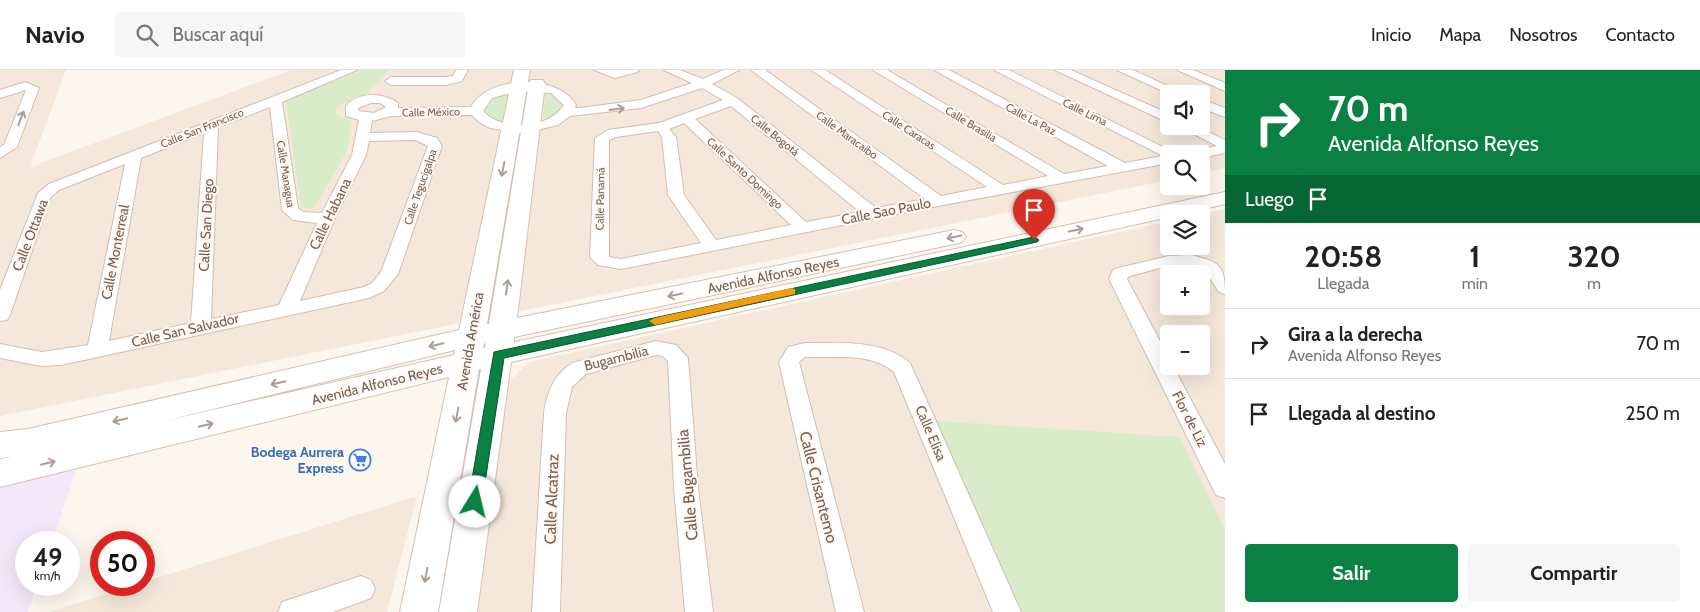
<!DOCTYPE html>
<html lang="es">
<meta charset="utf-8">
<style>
body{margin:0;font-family:Cabin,sans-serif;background:#f6f6f6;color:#222;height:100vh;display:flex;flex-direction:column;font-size:19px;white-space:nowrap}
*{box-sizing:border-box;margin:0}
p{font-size:16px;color:#767676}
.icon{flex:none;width:28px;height:28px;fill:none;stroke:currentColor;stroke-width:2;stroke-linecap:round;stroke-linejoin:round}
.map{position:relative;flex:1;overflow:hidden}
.sheet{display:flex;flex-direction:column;background:#fff;width:475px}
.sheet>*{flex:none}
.banner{background:#0b8043;color:#fff;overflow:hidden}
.controls{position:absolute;left:1160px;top:15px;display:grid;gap:10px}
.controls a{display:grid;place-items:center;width:50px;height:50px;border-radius:5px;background:#fff;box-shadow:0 5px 20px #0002;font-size:25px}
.speed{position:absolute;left:15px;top:461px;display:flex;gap:10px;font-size:25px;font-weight:700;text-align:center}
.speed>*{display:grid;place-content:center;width:65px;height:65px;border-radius:50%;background:#fff;box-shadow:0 5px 20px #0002;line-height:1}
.speed small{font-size:12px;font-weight:400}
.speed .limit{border:8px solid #d22;background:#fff;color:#111}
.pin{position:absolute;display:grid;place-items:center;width:42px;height:42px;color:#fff;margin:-51px -21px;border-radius:50% 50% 50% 0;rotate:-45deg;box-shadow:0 0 5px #0007}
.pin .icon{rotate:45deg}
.me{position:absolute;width:55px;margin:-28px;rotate:9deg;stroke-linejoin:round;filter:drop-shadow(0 0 4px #0008)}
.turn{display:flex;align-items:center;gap:18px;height:105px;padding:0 20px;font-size:22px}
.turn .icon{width:65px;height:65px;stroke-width:2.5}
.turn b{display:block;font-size:35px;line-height:42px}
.then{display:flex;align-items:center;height:48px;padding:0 20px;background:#0003;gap:10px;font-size:19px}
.eta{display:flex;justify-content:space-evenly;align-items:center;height:85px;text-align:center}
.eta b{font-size:30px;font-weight:700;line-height:35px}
.button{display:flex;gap:10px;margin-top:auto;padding:10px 20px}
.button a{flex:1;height:58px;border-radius:5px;background:#0b8043;color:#fff;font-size:20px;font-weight:700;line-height:58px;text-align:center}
.button a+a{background:#f6f6f6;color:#222}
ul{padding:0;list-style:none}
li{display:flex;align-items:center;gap:15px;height:70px;padding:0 20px;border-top:1px solid #e0e0e0}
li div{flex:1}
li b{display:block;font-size:19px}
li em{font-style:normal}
header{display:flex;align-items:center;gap:30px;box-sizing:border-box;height:70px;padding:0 25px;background:#fff;border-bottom:1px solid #e0e0e0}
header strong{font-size:24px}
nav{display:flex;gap:28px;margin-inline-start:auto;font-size:18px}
.search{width:350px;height:45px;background:#f6f6f6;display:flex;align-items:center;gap:12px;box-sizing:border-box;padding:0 18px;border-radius:5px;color:#767676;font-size:19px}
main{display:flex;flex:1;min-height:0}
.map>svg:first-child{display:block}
.residential{fill:#f5e8da;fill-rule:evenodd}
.education{fill:#f3e8fa}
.green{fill:#d8ecc9}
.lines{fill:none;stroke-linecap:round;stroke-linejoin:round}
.street-casing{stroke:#d1beb0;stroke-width:2}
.secondary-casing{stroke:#d6c0b0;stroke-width:2}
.street{fill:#fff;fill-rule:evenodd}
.secondary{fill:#fff;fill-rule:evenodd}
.oneway{stroke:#af9d94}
.route{fill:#0b8043;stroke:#07532c}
.slow{fill:#f59e0b}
.labels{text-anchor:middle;stroke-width:4;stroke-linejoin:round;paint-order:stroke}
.far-street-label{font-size:11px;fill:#7a5c4d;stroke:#fffaf3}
.street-label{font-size:14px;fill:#7a5c4d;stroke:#fffaf3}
.shop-label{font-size:14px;font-weight:bold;fill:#366cbe;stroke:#fffaf3;text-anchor:end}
.near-street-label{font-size:16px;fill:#7a5c4d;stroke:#fffaf3}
</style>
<header>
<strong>Navio</strong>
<div class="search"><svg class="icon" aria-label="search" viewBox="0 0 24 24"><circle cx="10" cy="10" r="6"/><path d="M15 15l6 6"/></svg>Buscar aquí</div>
<nav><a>Inicio</a><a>Mapa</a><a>Nosotros</a><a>Contacto</a></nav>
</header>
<main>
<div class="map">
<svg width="1225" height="542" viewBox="0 0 1225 542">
<rect width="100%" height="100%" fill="#fdf6ec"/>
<path class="residential" d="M 0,0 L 66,0 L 30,97 L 291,0 L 1225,0 L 1225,98 L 1201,103 L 1201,84 L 1169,84 L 1169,110 L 0,346 ZM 1169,24 L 1201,24 L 1201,56 L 1169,56 Z
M 1225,139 L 1225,542 L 467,542 L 498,322 L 529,292 L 1169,151 L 1169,176 L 1201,176 L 1201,144 ZM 1169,204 L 1201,204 L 1201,236 L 1169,236 ZM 1169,264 L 1201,264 L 1201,296 L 1169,296 Z
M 417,426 L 387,542 L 49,542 L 134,515 L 144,515 L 144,512 Z"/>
<path class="education" d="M 78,395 L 52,472 L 26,472 L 26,515 L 37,515 L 28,542 L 0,542 L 0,416 Z"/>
<path class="green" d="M 363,0 L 389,0 L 365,26 L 355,27 L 337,37 L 336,43 L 339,47 L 352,50 L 347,81 L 313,139 L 301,136 L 286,29 Z
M 509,22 L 502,52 L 488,46 L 485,40 L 493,28 Z
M 546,22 L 559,25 L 566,37 L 543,52 Z
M 936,351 L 1180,367 L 1225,460 L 1225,542 L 1019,542 Z"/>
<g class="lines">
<g class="street-casing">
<path id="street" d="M 341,0 L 357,0 L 282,32 L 298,138 L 303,142 L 322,143 L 352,85 L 359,50 L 346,46 L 346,36 C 359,21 383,23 398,33 L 398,38 L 471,37 C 488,5 559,4 576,35 L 575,38 L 580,38 L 641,30 L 692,13 L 664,0 L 680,0 L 703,9 L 723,0 L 739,0 L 712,14 L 737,28 L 876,138 L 925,129 L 751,0 L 765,0 L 941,126 L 987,117 L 811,0 L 825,0 L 1003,115 L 1048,106 L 873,0 L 887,0 L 1064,104 L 1108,96 L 934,0 L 949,0 L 1125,93 L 1163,86 L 994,0 L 1009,0 L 1177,84 L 1169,84 L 1169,93 L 938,136 L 621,199 L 598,195 L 590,187 L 595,68 L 608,60 L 659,53 L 723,30 L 702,18 L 641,38 L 570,46 L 558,55 L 524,63 L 490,58 L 479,52 L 472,45 L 391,46 L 372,51 L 370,63 L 417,62 L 437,68 L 442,76 L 398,204 L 384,221 L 369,228 L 61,295 L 42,296 L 0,288 L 0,274 L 42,282 L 88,275 L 125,94 L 59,120 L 50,128 L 10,245 L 7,250 L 0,251 L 0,220 L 38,123 L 49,114 ZM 519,21 L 551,23 L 564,35 C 548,60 502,62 483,41 L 492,28 ZM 371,33 L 380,33 L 386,37 L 374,43 L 358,41 L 358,38 ZM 731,36 L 860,142 L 806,152 L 695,49 ZM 270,37 L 282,140 L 293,150 L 317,153 L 279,235 L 211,249 L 218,57 ZM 684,53 L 791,155 L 716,170 L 684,125 L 676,67 L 669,59 ZM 658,61 L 662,67 L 668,125 L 701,173 L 621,189 L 609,187 L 609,70 L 616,67 ZM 204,63 L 191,253 L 109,271 L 141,88 ZM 416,70 L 428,76 L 381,202 L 372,213 L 364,217 L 300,231 L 335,148 L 366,85 L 369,71 Z
M 456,0 L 468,0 L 462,11 L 446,15 L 391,15 L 385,11 L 391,7 L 446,7 L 453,6 Z
M 594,0 L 639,0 L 637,2 L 615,8 Z
M 1055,0 L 1071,0 L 1169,44 L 1169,53 Z
M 1117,0 L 1133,0 L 1185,24 L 1169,24 Z
M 1177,0 L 1193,0 L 1225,13 L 1225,21 Z
M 25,12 L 39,18 L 17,77 L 0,88 L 0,77 L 4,75 L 26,20 L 0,28 L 0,20 Z
M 1201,29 L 1225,38 L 1225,47 L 1201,38 Z
M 1178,56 L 1196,56 L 1225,70 L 1225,83 L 1201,88 L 1201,84 L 1191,84 L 1193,81 L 1217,76 Z
M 1191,185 C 1219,192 1225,194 1225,224 L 1219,222 C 1215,217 1212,210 1208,206 C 1188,185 1153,201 1129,206 L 1127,209 L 1169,288 L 1169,296 L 1173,296 L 1225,394 L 1225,428 L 1216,425 L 1109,209 L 1113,200 L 1118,198 L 1169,186 Z
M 656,271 L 676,275 L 688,288 L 698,418 L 713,542 L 685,542 L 674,418 L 668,291 L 663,286 L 656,285 L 586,304 L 572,317 L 566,343 L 560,542 L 532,542 L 544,343 C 547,322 554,305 572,293 Z
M 805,273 C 840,273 882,269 910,293 L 1021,542 L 993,542 L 894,302 C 872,282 834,288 805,287 L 799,292 L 864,542 L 836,542 L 779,292 L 788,277 Z
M 361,506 L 371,510 L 375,519 L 371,528 L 333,542 L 278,542 L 282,532 Z"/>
</g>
<g class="secondary-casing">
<path id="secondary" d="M 514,0 L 530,0 L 487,254 L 489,254 L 529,14 L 531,10 L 543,10 L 545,14 L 517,248 L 954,160 L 962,162 L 966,167 L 962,172 L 954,174 L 514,267 L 514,272 L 1225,122 L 1225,134 L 1183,144 L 1169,144 L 1169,147 L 511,292 L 477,542 L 439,542 L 481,299 L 479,299 L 438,542 L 400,542 L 449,307 L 0,417 L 0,389 L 11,387 L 0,388 L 0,362 L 28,359 L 459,260 ZM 486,273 L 485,278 L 483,278 L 484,274 ZM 455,280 L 454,285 L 160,352 Z"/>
</g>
<use href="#street" class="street"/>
<use href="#secondary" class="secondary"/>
</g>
<defs><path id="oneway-shaft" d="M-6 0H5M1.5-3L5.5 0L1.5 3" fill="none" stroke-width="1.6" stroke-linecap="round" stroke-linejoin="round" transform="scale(1.25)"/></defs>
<g class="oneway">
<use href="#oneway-shaft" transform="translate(617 39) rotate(-8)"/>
<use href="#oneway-shaft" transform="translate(21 48) rotate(-69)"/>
<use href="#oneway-shaft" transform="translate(503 99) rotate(101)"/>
<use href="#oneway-shaft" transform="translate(1076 160) rotate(-12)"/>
<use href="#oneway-shaft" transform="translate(954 167) rotate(168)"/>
<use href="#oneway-shaft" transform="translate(507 217) rotate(-82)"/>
<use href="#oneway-shaft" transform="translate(675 225) rotate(168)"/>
<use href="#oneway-shaft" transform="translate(436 275) rotate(167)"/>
<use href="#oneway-shaft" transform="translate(278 313) rotate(167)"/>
<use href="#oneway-shaft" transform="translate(457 345) rotate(101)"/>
<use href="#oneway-shaft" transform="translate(120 350) rotate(167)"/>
<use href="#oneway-shaft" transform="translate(206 355) rotate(-13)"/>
<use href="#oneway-shaft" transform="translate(48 393) rotate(-13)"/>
<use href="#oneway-shaft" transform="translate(426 505) rotate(101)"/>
</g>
<path class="route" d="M 1034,167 L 1039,170 L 1037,172 L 504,288 L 482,432 L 480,436 L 475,438 L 470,436 L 468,432 L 494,282 Z"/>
<path class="slow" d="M 791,218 L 795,219 L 795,224 L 655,255 L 649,251 L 655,248 Z"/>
<defs>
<g id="supermarket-ring" transform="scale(1.125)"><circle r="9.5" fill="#fffaf3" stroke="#3f7fe0" stroke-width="1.5"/><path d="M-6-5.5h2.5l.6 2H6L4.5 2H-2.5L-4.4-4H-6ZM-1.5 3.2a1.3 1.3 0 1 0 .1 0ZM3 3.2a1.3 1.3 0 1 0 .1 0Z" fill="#3f7fe0"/></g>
</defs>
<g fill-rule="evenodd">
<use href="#supermarket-ring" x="360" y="390"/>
</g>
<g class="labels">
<g class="far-street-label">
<text transform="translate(431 42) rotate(-1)" y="4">Calle México</text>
<text transform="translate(1085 42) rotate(26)" y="4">Calle Lima</text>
<text transform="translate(1031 49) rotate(28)" y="4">Calle La Paz</text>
<text transform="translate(971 54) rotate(31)" y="4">Calle Brasilia</text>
<text transform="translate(202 58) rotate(-22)" y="4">Calle San Francisco</text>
<text transform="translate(909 60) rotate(33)" y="4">Calle Caracas</text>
<text transform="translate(775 65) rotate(39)" y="4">Calle Bogotá</text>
<text transform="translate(847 65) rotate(36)" y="4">Calle Maracaibo</text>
<text transform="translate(745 103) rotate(43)" y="4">Calle Santo Domingo</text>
<text transform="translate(286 104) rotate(81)" y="4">Calle Managua</text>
<text transform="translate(420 117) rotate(-71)" y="4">Calle Tegucigalpa</text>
<text transform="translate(600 129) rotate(-89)" y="4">Calle Panamá</text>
</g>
<g class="street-label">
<text transform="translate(886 141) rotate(-11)" y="5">Calle Sao Paulo</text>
<text transform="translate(330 144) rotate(-64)" y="5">Calle Habana</text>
<text transform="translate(206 155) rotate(-87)" y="5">Calle San Diego</text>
<text transform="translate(30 165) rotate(-69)" y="5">Calle Ottawa</text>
<text transform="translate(115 182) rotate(-79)" y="5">Calle Monterreal</text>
<text transform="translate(773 205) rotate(-12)" y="5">Avenida Alfonso Reyes</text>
<text transform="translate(185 260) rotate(-13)" y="5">Calle San Salvador</text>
<text transform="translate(470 271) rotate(-80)" y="5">Avenida América</text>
<text transform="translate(616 288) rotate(-14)" y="5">Bugambilia</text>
<text transform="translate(377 314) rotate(-14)" y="5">Avenida Alfonso Reyes</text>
<text transform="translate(1190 349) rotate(63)" y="5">Flor de Liz</text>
<text transform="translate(931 363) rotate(67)" y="5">Calle Elisa</text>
</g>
<g class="shop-label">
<text x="344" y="387">Bodega Aurrera<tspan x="344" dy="16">Express</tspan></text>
</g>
<g class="near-street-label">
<text transform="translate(687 415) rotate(-95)" y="6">Calle Bugambilia</text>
<text transform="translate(819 417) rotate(76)" y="6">Calle Crisantemo</text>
<text transform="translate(551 429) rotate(-88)" y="6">Calle Alcatraz</text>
</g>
</g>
</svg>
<div class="controls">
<a><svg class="icon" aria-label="sound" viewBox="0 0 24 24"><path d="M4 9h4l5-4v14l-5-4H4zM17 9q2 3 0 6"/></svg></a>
<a><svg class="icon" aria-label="search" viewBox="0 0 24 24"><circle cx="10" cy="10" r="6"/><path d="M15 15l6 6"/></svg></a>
<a><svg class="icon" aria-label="layers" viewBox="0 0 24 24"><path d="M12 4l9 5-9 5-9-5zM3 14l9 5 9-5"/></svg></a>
<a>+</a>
<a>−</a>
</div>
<div class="speed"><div>49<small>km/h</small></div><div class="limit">50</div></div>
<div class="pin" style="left:1034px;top:170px;background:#d93025"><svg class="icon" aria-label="arrive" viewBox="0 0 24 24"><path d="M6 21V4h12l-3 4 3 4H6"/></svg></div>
<svg class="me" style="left:475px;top:432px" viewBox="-20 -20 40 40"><circle r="19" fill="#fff"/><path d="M0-13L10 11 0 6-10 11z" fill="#0b8043"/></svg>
</div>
<section class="sheet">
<div class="banner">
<div class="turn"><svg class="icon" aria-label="right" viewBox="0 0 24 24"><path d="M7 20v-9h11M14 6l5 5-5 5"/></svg><div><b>70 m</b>Avenida Alfonso Reyes</div></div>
<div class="then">Luego<svg class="icon" aria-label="arrive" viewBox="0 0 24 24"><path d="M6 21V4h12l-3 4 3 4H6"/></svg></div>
</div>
<div class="eta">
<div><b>20:58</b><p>Llegada</p></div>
<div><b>1</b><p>min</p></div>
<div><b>320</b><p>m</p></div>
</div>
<ul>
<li><svg class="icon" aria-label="right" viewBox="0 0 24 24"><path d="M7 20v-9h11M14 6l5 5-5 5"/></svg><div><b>Gira a la derecha</b><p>Avenida Alfonso Reyes</p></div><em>70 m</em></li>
<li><svg class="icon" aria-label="arrive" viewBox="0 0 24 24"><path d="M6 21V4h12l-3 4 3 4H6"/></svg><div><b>Llegada al destino</b></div><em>250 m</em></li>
</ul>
<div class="button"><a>Salir</a><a>Compartir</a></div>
</section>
</main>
